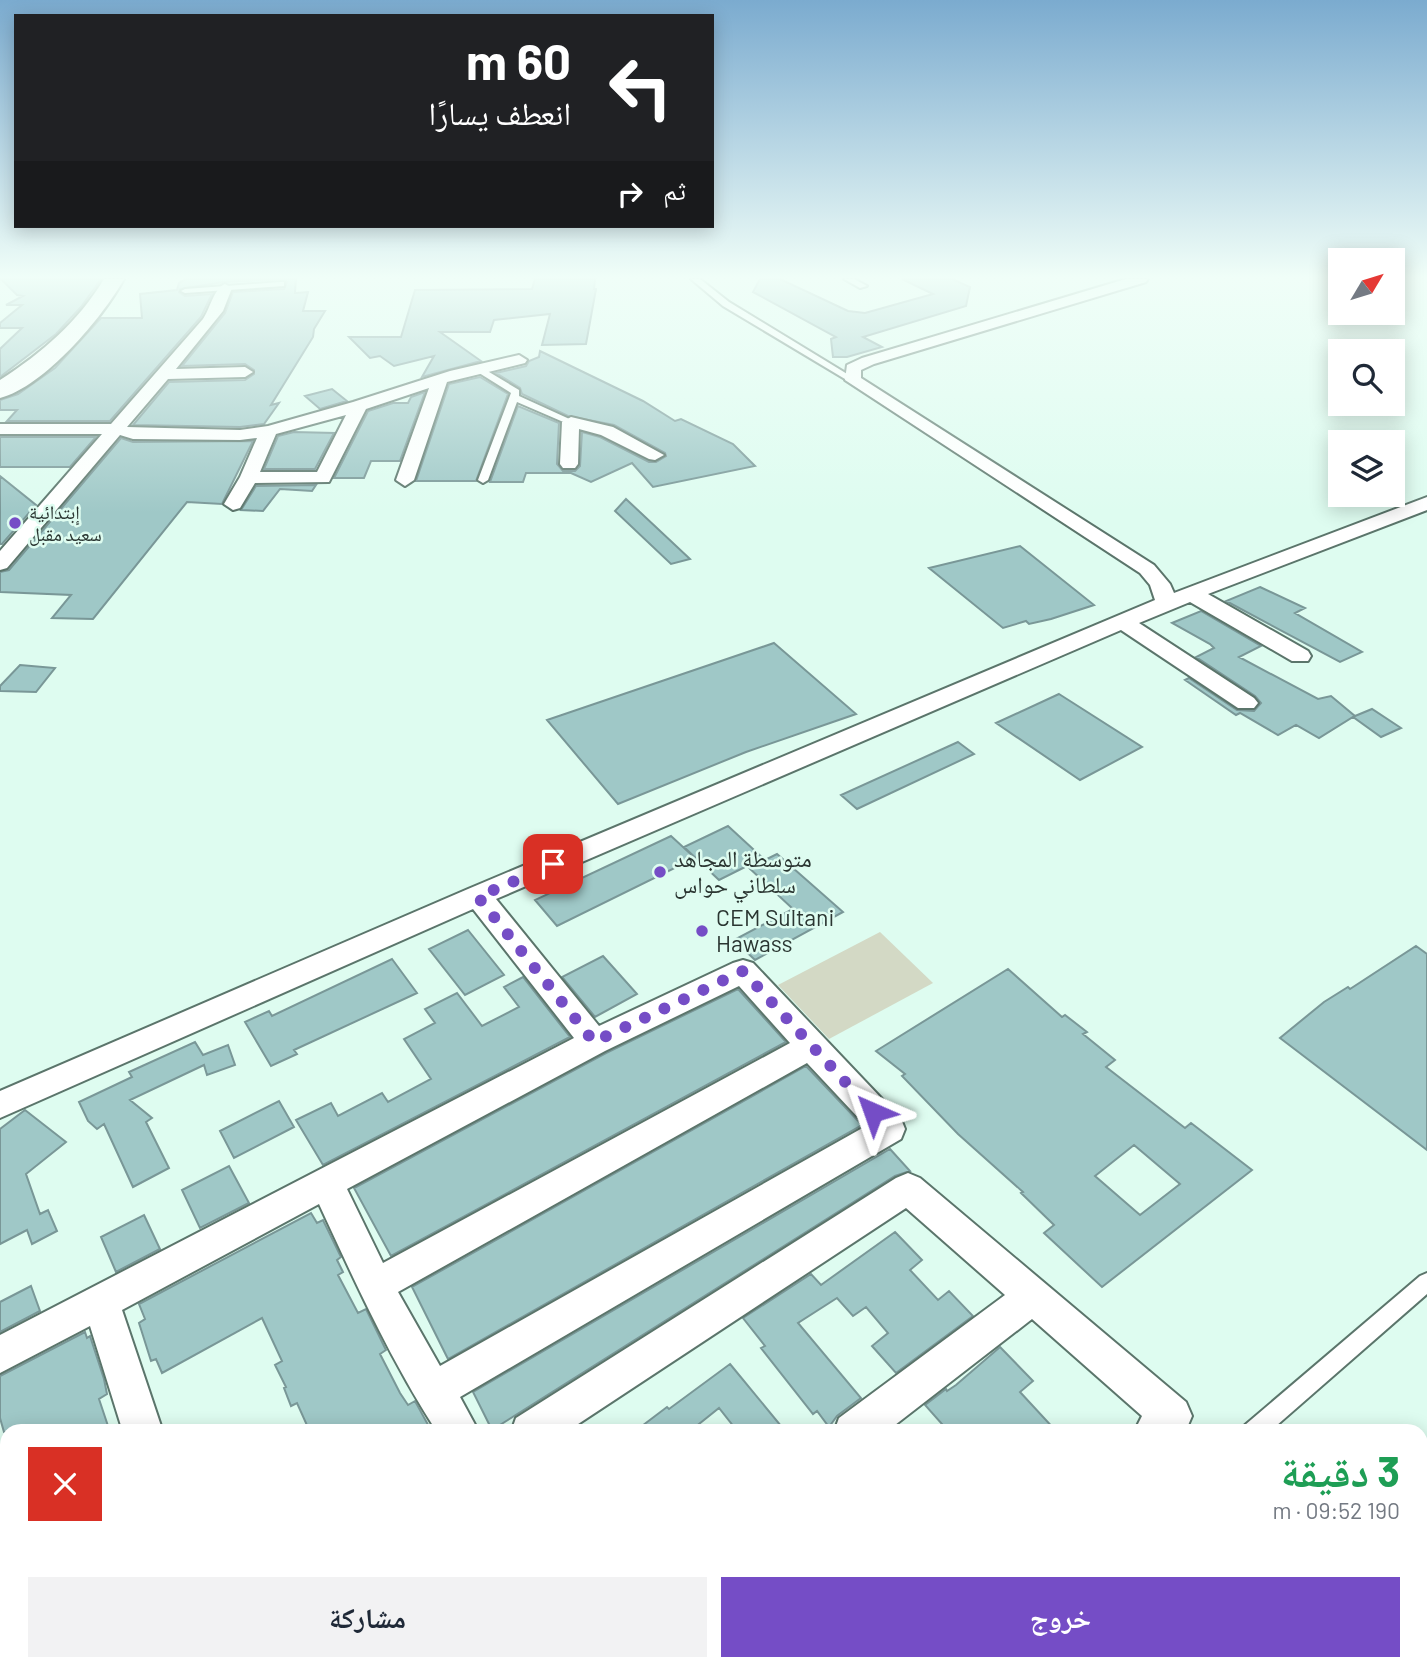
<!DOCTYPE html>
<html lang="ar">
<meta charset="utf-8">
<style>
body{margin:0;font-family:Barlow,"Noto Naskh Arabic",sans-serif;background:#f2f2f3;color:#1f2937;direction:rtl;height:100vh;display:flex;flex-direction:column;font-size:26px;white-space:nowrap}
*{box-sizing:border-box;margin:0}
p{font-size:23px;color:#747a83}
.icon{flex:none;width:38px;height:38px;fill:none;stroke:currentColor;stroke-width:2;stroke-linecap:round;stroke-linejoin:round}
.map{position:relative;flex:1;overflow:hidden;direction:ltr}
.details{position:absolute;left:0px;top:1424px;width:1428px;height:247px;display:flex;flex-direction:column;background:#fff;border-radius:21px 21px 0 0;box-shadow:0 4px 18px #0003;direction:rtl}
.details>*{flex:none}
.banner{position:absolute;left:14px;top:14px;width:700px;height:214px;border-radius:0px;box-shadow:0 4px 18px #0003;direction:rtl;background:#202124;color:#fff;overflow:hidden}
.needle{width:46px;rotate:52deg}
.controls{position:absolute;left:1328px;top:248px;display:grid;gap:14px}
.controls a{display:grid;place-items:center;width:77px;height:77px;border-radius:0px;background:#fff;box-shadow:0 4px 18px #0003;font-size:35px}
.pin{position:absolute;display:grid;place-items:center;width:60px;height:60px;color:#fff;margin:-30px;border-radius:14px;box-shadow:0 4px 10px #0006}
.me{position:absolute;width:77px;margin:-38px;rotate:317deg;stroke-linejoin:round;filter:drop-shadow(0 0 5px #0008)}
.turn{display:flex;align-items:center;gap:24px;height:147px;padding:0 28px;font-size:32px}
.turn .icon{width:91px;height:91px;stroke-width:2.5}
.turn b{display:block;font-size:49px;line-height:60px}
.then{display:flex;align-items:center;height:66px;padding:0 28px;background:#0003;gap:14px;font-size:26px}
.round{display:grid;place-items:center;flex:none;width:74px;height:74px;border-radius:0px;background:#f2f2f3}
.overview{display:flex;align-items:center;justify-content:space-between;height:119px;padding:0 28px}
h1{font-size:42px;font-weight:700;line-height:52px;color:#1e9e55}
.button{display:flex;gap:14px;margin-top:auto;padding:14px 28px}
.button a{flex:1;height:80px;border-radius:0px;background:#754dc6;color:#fff;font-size:28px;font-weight:700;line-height:80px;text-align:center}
.button a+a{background:#f2f2f3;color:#1f2937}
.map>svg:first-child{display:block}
.green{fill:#d3d9c5}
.building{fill:#9fc8c7;stroke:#799797;stroke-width:2;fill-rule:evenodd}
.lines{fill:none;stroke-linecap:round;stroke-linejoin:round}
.lane-casing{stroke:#5b756b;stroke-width:4}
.street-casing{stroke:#5b756b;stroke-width:4}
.secondary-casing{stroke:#5b756b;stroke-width:4}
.lane{fill:#fff;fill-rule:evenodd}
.street{fill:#fff;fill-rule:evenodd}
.secondary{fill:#fff;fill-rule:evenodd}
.route{stroke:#754dc6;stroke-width:12;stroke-dasharray:0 21.6}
.poi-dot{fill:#754dc6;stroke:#defcf0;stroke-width:2.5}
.labels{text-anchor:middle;stroke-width:5;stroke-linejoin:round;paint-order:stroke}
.far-poi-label{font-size:19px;fill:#2a3531;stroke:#defcf0;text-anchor:start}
.poi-label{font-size:23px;fill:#2a3531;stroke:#defcf0;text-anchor:start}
</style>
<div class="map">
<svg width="1427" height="1671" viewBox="0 0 1427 1671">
<rect width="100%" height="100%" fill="#defcf0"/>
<path class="green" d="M 880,932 L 933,983 L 829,1039 L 778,985 Z"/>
<path class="building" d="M 1,279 L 101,279 L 81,307 L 56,334 L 0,377 L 0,349 L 22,328 L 0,328 L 0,323 L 22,305 L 6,305 L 23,296 L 17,295 Z
M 186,279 L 296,279 L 295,293 L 308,292 L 303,311 L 325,311 L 314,329 L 313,337 L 271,405 L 279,403 L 264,424 L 240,427 L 133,425 L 169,382 L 245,380 L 254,374 L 254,370 L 245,364 L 182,366 L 225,313 L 233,292 L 284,289 L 287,282 L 284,279 L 224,282 L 180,289 L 179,292 L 185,296 L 212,294 L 201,317 L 110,421 L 7,421 L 17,410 L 0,410 L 0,400 L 18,394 L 55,368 L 101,318 L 142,318 L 140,294 L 177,290 L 179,283 Z
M 535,279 L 595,279 L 594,289 L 596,289 L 586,344 L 542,345 L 550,314 L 494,320 L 490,332 L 440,332 L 481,361 L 422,377 L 434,356 L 394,366 L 380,356 L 370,358 L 349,337 L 401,337 L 415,290 L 532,289 Z
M 760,279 L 780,279 L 848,311 L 865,313 L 933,294 L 902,279 L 952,279 L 970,287 L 966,306 L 863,337 L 882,347 L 847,357 L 833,357 L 831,339 L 836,337 L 753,292 Z
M 540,351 L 643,401 L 675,421 L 681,419 L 733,444 L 755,466 L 653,487 L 632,463 L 591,482 L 571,473 L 526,473 L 523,482 L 490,482 L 518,406 L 559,423 L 557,464 L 563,471 L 575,471 L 580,466 L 582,432 L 600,437 L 649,462 L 656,462 L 666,456 L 665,453 L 614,425 L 568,416 L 522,394 L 520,388 L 496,373 L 526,366 L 529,361 L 539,357 Z
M 480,377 L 508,394 L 476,481 L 416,481 L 449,384 Z
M 332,389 L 347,401 L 320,409 L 305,396 Z
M 425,392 L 400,461 L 371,461 L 364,478 L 334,478 L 368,411 L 393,403 L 408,403 L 411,397 Z
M 294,432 L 334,433 L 315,469 L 264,469 L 278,436 Z
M 0,437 L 96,437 L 70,467 L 0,467 Z
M 121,438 L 133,442 L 253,441 L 222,504 L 187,502 L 93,619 L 52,618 L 71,595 L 0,592 L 0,572 L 9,570 Z
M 0,476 L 36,505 L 2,544 L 0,544 Z
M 316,485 L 312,491 L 280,489 L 263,511 L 241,510 L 256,486 Z
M 626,499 L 690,559 L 671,564 L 615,511 Z
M 1020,546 L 1094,605 L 1051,619 L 1029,624 L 1026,621 L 1003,628 L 929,568 Z
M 1260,587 L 1305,608 L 1295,613 L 1362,652 L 1340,662 L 1226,601 Z
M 1201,611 L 1261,646 L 1239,657 L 1318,699 L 1331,696 L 1355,716 L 1372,709 L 1401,728 L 1381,737 L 1353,717 L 1319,738 L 1296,725 L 1278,735 L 1240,713 L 1236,715 L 1185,680 L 1189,678 L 1237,710 L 1254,711 L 1261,703 L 1255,696 L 1196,657 L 1214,648 L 1210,644 L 1172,623 Z
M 774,643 L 856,714 L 746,752 L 618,804 L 547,720 Z
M 20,665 L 55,668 L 36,692 L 0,691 L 0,686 Z
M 1059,694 L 1142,747 L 1080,780 L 996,723 Z
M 958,742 L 974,754 L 857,809 L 841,795 Z
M 728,826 L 765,860 L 777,854 L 843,912 L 755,960 L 734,940 L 793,909 L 747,866 L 719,880 L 684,847 Z
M 671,836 L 695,858 L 557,926 L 535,900 Z
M 468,930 L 504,975 L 465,995 L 429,949 Z
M 1416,946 L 1427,954 L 1427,1150 L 1280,1038 L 1324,1002 L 1348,987 L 1350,989 Z
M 603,956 L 637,994 L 595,1017 L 562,977 Z
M 392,959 L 417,993 L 294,1050 L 297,1054 L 271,1066 L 245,1022 L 269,1011 L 272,1016 Z
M 1008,969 L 1062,1017 L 1065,1015 L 1087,1032 L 1083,1034 L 1115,1060 L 1106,1067 L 1185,1128 L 1191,1123 L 1252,1170 L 1102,1287 L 1044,1233 L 1054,1225 L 1021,1193 L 1023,1192 L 958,1134 L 902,1076 L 905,1074 L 876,1051 ZM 1134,1145 L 1180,1184 L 1140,1215 L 1095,1176 Z
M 523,977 L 570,1037 L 323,1165 L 296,1120 L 331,1103 L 338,1116 L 382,1093 L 388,1102 L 431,1079 L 404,1039 L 435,1023 L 425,1009 L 457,993 L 482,1026 L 519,1007 L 504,987 Z
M 738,989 L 786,1042 L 391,1256 L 354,1188 L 606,1053 Z
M 195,1042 L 203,1055 L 228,1045 L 235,1065 L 207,1075 L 204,1065 L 130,1100 L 152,1118 L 146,1122 L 169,1168 L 133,1187 L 104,1124 L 97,1129 L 88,1121 L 79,1102 L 132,1077 L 129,1072 Z
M 806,1066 L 862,1125 L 448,1359 L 412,1287 Z
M 279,1101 L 294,1127 L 234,1158 L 220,1131 Z
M 25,1110 L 66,1142 L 26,1174 L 40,1214 L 48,1210 L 57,1231 L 32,1244 L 27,1230 L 0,1244 L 0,1129 Z
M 890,1149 L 910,1171 L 895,1176 L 492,1430 L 473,1392 Z
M 229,1166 L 249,1203 L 200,1228 L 182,1190 Z
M 311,1213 L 317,1223 L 323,1220 L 341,1257 L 337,1260 L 343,1272 L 338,1275 L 358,1313 L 366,1309 L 386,1350 L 380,1354 L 400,1393 L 408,1405 L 415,1401 L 432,1432 L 310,1432 L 297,1403 L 291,1406 L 284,1388 L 286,1387 L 275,1365 L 282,1361 L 262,1318 L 162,1373 L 156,1359 L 151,1361 L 139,1323 L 145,1319 L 139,1304 Z
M 144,1215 L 160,1249 L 116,1272 L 101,1237 Z
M 895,1232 L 922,1260 L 910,1270 L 938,1300 L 949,1291 L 973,1316 L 896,1373 L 872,1346 L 888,1333 L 866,1307 L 853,1316 L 837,1298 L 798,1323 L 861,1398 L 837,1416 L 829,1427 L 817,1411 L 813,1414 L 761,1348 L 765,1346 L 743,1318 L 811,1274 L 821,1285 Z
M 31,1286 L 40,1311 L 0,1332 L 0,1302 Z
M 85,1332 L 87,1338 L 90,1336 L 104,1379 L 107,1394 L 99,1399 L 110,1432 L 4,1432 L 0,1418 L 0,1376 Z
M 1000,1347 L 1033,1381 L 1020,1392 L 1057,1432 L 949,1432 L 925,1405 L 946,1389 L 947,1391 L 956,1385 Z
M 730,1364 L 786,1432 L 738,1432 L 719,1408 L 689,1432 L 634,1432 L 667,1407 L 669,1409 Z"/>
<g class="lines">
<g class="lane-casing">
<path id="lane" d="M 691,279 L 700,279 L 729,302 L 857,380 L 850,382 L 723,306 Z
M 844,279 L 854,279 L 867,286 L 860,288 Z
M 281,282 L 284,282 L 284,286 L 185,293 L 181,291 L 185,289 Z
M 479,366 L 519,390 L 519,396 L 576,422 L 568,424 L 517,402 L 488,480 L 483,483 L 478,480 L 511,393 L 476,371 L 475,369 Z
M 1427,1273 L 1427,1294 L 1269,1432 L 1242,1432 L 1245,1425 L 1420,1276 Z
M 962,1664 L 991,1664 L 988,1671 L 959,1671 Z
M 1203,1664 L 1227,1664 L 1230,1671 L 1206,1671 Z"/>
</g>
<g class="street-casing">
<path id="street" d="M 1126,279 L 1148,279 L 1146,282 L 874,364 L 861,370 L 861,378 L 1154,565 L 1170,584 L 1174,593 L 1427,497 L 1427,510 L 1208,594 L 1308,651 L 1311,656 L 1308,661 L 1292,661 L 1190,602 L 1139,623 L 1254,698 L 1258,703 L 1254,708 L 1238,708 L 1121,630 L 496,899 L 599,1026 L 733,963 L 743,960 L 753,963 L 901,1119 L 905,1129 L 901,1139 L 460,1397 L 479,1432 L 437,1432 C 390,1359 355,1282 319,1204 L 122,1310 L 163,1432 L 123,1432 L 90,1326 L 0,1373 L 0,1335 L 574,1038 L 473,909 L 0,1118 L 0,1091 L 468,889 L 1155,600 L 1150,585 L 1140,573 L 845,380 L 847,365 L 862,358 ZM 739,986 L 790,1043 L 383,1263 L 347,1189 L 605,1051 ZM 807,1063 L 866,1126 L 440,1366 L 398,1292 Z
M 225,284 L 232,288 L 223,311 L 176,369 L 245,367 L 253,372 L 245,377 L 168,379 L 127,427 L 240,430 L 268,426 L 353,402 L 450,371 L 519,355 L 527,360 L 525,363 L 447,382 L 414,480 L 405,486 L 396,480 L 429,388 L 366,409 L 329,482 L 255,483 L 240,508 L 233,510 L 224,504 L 240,477 L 257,438 L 240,440 L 133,439 L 120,435 L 7,568 L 0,570 L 0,551 L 102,434 L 0,434 L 0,424 L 111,424 L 203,319 C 210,309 214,288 225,284 ZM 346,415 L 317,472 L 260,472 L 276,434 Z
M 571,417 L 613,427 L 664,455 L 655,460 L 649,459 L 601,435 L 579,429 L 578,464 L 575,468 L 563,468 L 560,464 L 562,422 Z
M 908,1173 L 920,1178 L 1186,1402 L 1192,1416 L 1186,1430 L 1134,1432 L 1142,1416 L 1032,1319 L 886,1432 L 834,1432 L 839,1418 L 1005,1295 L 906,1208 L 566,1432 L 511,1432 L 516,1418 L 896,1178 Z
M 0,1550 L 7,1553 L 7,1624 L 0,1621 Z
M 5,1648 L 7,1664 L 43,1664 L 45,1671 L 1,1671 L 0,1661 Z
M 138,1664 L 190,1664 L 187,1671 L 136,1671 Z
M 597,1664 L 644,1664 L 646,1671 L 600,1671 Z
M 836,1664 L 886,1664 L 883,1671 L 834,1671 Z"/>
</g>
<g class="secondary-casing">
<path id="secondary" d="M 104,279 L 124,279 C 103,317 44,387 0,398 L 0,380 C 42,353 78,322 104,279 Z"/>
</g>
<use href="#lane" class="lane"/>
<use href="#street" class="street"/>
<use href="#secondary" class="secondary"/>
</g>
<linearGradient id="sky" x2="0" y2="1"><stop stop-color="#7babcf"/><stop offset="0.54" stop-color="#f0fef8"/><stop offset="1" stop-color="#f0fef8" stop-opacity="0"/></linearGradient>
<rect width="1427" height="513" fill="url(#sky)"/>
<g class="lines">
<path class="route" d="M 553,864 L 478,897 L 594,1042 L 743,971 L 873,1112"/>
</g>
<g class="poi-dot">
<circle cx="15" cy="523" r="7"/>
<circle cx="660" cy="872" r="7"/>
<circle cx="702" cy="931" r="7"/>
</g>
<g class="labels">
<g class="far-poi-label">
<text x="29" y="519">إبتدائية<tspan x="29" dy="22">سعيد مقبل</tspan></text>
</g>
<g class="poi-label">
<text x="674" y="867">متوسطة المجاهد<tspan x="674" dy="26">سلطاني حواس</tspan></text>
<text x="716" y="926">CEM Sultani<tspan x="716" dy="26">Hawass</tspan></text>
</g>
</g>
</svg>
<div class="controls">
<a><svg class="needle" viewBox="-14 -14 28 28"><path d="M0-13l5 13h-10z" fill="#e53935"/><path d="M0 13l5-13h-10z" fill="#747a83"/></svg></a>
<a><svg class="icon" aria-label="search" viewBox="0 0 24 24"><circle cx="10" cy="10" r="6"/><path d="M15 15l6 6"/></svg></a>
<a><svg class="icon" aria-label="layers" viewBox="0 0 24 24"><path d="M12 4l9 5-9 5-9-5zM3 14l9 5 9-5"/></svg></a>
</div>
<div class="pin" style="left:553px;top:864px;background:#d93025"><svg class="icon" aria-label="arrive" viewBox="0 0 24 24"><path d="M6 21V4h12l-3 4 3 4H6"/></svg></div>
<svg class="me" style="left:873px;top:1112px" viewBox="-20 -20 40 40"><path d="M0-17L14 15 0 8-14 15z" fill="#754dc6" stroke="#fff" stroke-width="4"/></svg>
<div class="banner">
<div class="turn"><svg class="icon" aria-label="left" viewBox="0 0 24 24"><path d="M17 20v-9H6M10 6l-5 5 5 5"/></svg><div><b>60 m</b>انعطف يسارًا</div></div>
<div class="then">ثم<svg class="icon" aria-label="right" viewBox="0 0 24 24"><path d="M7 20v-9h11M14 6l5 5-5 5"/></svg></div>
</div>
<section class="details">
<div class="overview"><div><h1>3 دقيقة</h1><p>190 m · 09:52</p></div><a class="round" style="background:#d93025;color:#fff"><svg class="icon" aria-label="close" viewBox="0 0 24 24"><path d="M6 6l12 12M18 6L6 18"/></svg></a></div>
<div class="button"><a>خروج</a><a>مشاركة</a></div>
</section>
</div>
